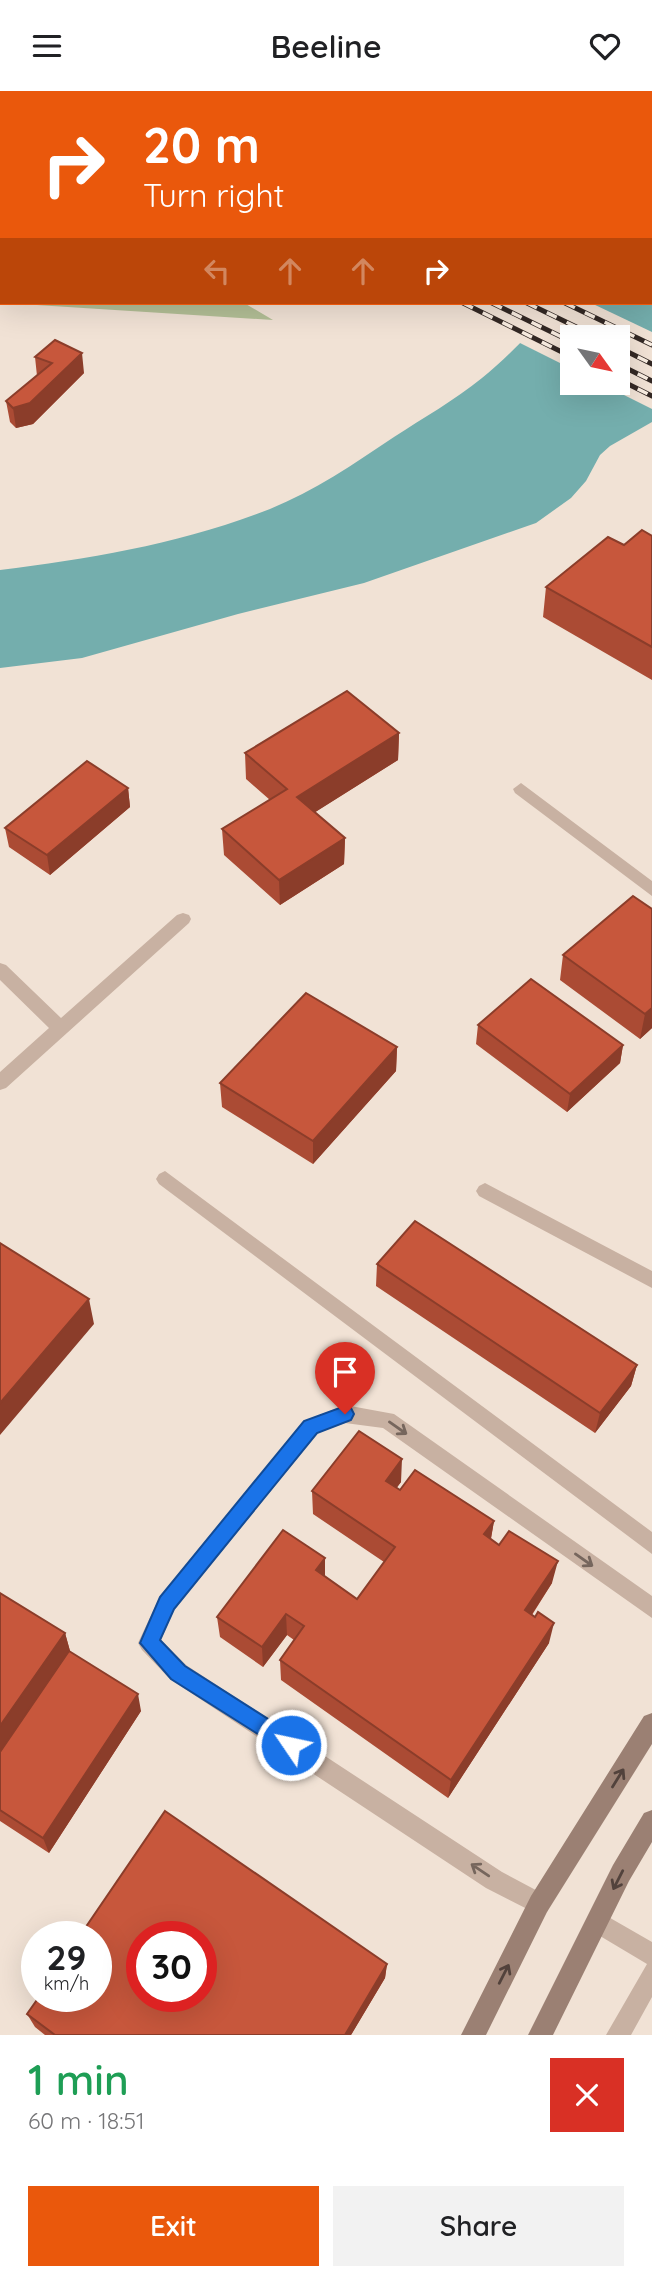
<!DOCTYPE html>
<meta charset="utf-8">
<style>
body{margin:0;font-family:Quicksand,sans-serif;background:#f2f2f2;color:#202124;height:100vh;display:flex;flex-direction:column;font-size:26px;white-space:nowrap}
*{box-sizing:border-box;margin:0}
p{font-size:23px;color:#757577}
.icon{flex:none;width:38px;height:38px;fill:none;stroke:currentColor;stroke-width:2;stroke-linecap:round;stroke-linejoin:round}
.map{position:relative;height:1944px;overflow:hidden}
.panel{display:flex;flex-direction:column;background:#fff;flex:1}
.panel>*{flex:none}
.guide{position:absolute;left:0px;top:0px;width:653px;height:214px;box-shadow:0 7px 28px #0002;background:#ea580c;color:#fff;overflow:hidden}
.needle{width:46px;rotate:123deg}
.fabs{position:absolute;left:560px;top:234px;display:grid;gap:14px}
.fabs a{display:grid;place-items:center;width:70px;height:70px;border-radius:0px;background:#fff;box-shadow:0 7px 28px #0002;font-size:35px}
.speed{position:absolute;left:21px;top:1830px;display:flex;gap:14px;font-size:35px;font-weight:700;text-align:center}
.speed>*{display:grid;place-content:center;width:91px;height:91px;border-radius:50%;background:#fff;box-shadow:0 7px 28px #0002;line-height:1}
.speed small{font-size:18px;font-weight:400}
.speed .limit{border:10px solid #d22;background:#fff;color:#111}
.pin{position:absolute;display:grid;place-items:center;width:60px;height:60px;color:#fff;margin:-72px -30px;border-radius:50% 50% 50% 0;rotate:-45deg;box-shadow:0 0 7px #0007}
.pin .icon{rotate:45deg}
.me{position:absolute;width:77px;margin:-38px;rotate:304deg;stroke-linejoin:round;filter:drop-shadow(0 0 5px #0008)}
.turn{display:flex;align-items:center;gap:24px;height:147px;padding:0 28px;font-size:32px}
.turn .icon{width:91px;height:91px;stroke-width:2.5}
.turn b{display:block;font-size:49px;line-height:60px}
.lanes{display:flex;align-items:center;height:66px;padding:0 28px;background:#0003;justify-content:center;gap:35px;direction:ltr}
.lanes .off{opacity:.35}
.round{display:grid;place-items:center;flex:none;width:74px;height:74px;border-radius:0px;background:#f2f2f2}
.headline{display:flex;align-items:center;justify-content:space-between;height:119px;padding:0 28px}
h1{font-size:42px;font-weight:600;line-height:52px;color:#1e9e55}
.primary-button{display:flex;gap:14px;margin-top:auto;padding:14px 28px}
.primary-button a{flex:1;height:80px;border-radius:0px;background:#ea580c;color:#fff;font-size:28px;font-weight:600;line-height:80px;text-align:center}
.primary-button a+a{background:#f2f2f2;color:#202124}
header{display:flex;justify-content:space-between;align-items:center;height:91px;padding:0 28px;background:#fff;font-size:32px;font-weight:600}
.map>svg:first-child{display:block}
.green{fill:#b3bf96}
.water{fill:#74aead;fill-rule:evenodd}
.pier{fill:#f1e2d5}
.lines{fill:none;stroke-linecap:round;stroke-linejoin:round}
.lane{fill:#c8b1a2;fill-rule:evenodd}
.street{fill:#c8b1a2;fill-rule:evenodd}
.secondary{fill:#9b8073;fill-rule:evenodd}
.rail-casing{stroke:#332824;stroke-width:5}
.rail{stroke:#f9ede1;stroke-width:3.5;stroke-dasharray:11;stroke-linecap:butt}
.wall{fill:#ab4b34}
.shaded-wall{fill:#8b3d2a}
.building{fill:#c7573c;stroke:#8b3d2a;stroke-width:2;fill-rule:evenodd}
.oneway{stroke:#76665d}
.oneway2{stroke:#52423c}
.route{fill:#1a73e8;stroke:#114b97;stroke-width:2}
</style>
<header><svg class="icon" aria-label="menu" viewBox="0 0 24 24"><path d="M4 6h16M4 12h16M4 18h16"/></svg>Beeline<svg class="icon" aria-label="heart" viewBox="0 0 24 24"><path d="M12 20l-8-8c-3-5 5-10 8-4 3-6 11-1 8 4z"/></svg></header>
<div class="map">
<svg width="652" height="1944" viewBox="0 0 652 1944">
<rect width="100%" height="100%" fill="#f1e2d5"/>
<path class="green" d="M 5,212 L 244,212 L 273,229 Z"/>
<path class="water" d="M 652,162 L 652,331 L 610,355 L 600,364 L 586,390 L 571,407 L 536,432 L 364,492 L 238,523 L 82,567 L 0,577 L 0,479 C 91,468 184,452 270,418 C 314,400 354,373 394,346 C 423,327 455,309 482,287 C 510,264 534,238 558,212 L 651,212 ZM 572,247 L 618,247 L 618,292 L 572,292 Z"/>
<path class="pier" d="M 553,212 L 591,212 L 652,241 L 652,318 L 600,292 L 618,292 L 618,247 L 572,247 L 572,278 L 516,250 Z"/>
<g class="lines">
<path class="lane" d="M 485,1092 L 652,1180 L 652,1197 L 479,1105 L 476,1100 L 479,1095 Z
M 598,1820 L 652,1851 L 652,1906 L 631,1944 L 606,1944 L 647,1873 L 590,1839 L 587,1831 L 590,1823 Z"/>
<path class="street" d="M 408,0 L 422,0 L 424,2 L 410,2 Z
M 638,0 L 651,0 L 636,2 Z
M 521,692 L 652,790 L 652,805 L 515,702 L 513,698 Z
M 183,822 L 189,824 L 191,828 L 189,832 L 6,997 L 0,999 L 0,981 L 49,937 L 0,889 L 0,872 L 6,874 L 61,927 L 177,824 Z
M 165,1080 L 652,1441 L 652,1463 L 159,1093 L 156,1088 L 159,1083 Z
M 345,1314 L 394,1323 L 652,1505 L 652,1527 L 383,1337 L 345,1332 L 318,1342 L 174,1519 L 161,1549 L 186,1574 L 502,1781 L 547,1805 L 550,1813 L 547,1821 L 539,1824 L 486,1797 L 170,1588 L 142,1559 L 138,1552 L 160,1505 L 304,1330 Z"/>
<path class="secondary" d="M 652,1622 L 652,1653 L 547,1821 L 486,1944 L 461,1944 L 531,1805 L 644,1625 Z
M 652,1719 L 652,1751 L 629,1790 L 553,1944 L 528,1944 L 613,1774 L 644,1722 Z"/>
<g class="rail-casing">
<path id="rail" d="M 25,0 L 28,2
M 56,0 L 60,2
M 93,0 L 97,2
M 162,0 L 165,2
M 463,212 L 572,266
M 492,212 L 572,251
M 527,212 L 599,247
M 565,212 L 652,254
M 618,256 L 652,273
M 618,273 L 652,290
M 618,288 L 652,305"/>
</g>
<use href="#rail" class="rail"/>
</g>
<path class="wall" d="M 0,69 L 2,70 L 2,169 L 0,168 Z
M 35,266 L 84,282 L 33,333 L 16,337 L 10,331 L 6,310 L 37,285 Z
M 652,445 L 652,589 L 543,526 L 546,496 L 624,454 Z
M 399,642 L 398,669 L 315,721 L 345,747 L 344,773 L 280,814 L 224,764 L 222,738 L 270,709 L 246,688 L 245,662 Z
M 128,697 L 130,716 L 50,784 L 9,756 L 5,737 Z
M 652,818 L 652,937 L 640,948 L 560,889 L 563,864 Z
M 478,934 L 623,954 L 620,972 L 567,1021 L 476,953 Z
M 397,956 L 396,980 L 313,1073 L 222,1016 L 220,992 Z
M 377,1173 L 637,1274 L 631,1295 L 595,1342 L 376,1195 Z
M 401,1391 L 396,1397 L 400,1399 L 494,1430 L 491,1448 L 552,1492 L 532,1524 L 549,1552 L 448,1707 L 281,1589 L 280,1569 L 294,1549 L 287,1544 L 263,1576 L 220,1546 L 217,1526 L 325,1467 L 325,1485 L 357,1508 L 384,1471 L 313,1423 L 312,1400 Z
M 0,1502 L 65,1542 L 70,1560 L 70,1561 L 141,1620 L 49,1762 L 0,1730 Z
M 387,1873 L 385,1887 L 351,1944 L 45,1944 L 35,1936 L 27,1923 Z"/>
<path class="shaded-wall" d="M 2,104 L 2,126 L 0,127 L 0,105 Z
M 82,262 L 84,282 L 33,333 L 16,337 L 13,317 Z
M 399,642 L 398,669 L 298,732 L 297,706 Z
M 128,697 L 130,716 L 50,784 L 47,764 Z
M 345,747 L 344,773 L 280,814 L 279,789 Z
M 652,917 L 652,937 L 640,948 L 645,923 Z
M 623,954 L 620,972 L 567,1021 L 570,1003 Z
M 397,956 L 396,980 L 313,1073 L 313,1050 Z
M 89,1208 L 94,1233 L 0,1344 L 0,1312 Z
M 637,1274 L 631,1295 L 595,1342 L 600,1322 Z
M 402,1368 L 401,1391 L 385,1413 L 386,1390 Z
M 494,1430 L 490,1452 L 484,1443 Z
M 325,1467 L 325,1489 L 316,1479 Z
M 558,1470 L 552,1492 L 521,1540 L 525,1519 Z
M 286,1523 L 287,1544 L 263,1576 L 262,1556 Z
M 554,1532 L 549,1552 L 448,1707 L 451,1689 Z
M 65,1542 L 70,1560 L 0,1661 L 0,1635 Z
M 138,1603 L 141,1620 L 49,1762 L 43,1747 Z
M 387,1873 L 385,1887 L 351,1944 L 345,1944 Z"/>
<path class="building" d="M 0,69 L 2,70 L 2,104 L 0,105 Z
M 2,116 L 2,149 L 0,150 L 0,117 Z
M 55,249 L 82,262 L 30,312 L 13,317 L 6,310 L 52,272 L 35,266 Z
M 642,439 L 652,445 L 652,556 L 546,496 L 608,446 L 624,454 Z
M 347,600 L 399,642 L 297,706 L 345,747 L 279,789 L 222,738 L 287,698 L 245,662 Z
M 87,670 L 128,697 L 47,764 L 5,737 Z
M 633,805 L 652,818 L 652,917 L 645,923 L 563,864 Z
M 531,888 L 623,954 L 570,1003 L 478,934 Z
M 306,902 L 397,956 L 313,1050 L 220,992 Z
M 415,1130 L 637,1274 L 600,1322 L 377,1173 Z
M 0,1152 L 89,1208 L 0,1312 Z
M 359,1340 L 402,1368 L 386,1390 L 400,1399 L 415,1379 L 494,1430 L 484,1443 L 499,1454 L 509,1440 L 558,1470 L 525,1519 L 535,1526 L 538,1521 L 554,1532 L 451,1689 L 280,1569 L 304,1535 L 286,1523 L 262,1556 L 217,1526 L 283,1439 L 325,1467 L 316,1479 L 357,1508 L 395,1456 L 312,1400 Z
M 0,1502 L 65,1542 L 0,1635 Z
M 69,1560 L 138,1603 L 43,1747 L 0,1719 L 0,1661 Z
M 165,1720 L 387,1873 L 345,1944 L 55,1944 L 27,1923 L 39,1906 L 96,1906 L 96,1846 L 79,1846 ZM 142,1846 L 201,1846 L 201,1906 L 142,1906 Z"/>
<defs><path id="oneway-shaft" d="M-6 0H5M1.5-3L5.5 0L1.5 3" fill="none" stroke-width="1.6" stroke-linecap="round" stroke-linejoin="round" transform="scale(1.75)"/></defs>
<g class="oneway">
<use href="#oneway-shaft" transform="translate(398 1337) rotate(35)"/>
<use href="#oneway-shaft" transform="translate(584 1469) rotate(35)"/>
<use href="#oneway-shaft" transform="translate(480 1779) rotate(-146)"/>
</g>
<g class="oneway2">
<use href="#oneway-shaft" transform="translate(618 1687) rotate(-58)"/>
<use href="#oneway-shaft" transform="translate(618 1789) rotate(117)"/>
<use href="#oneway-shaft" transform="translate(504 1883) rotate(-63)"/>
</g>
<path class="route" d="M 345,1315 L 351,1317 L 354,1323 L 351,1329 L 317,1342 L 174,1518 L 160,1549 L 185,1575 L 298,1647 L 301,1654 L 298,1661 L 291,1664 L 171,1588 L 140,1552 L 160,1506 L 304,1330 Z"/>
</svg>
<div class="fabs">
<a><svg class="needle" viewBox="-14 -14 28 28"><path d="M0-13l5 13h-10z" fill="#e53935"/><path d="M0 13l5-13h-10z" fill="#757577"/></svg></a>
</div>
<div class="speed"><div>29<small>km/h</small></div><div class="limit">30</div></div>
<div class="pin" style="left:345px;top:1323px;background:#d93025"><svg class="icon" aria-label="arrive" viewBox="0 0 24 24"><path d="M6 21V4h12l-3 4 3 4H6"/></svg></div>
<svg class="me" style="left:291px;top:1654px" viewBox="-20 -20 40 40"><circle r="17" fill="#1a73e8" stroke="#fff" stroke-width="3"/><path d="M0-11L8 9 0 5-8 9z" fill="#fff"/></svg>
<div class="guide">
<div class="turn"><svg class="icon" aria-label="right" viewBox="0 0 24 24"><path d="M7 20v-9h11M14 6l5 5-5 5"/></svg><div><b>20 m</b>Turn right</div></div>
<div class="lanes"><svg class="icon off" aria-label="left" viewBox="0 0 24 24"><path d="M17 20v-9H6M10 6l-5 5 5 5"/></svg><svg class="icon off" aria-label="ahead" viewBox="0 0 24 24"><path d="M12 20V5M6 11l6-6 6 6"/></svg><svg class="icon off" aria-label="ahead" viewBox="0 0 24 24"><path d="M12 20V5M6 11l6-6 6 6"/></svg><svg class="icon" aria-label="right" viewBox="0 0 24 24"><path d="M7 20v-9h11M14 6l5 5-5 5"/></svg></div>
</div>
</div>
<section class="panel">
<div class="headline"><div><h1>1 min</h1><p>60 m · 18:51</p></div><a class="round" style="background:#d93025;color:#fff"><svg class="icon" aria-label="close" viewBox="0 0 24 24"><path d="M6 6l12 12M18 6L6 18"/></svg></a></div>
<div class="primary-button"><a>Exit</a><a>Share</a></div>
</section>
